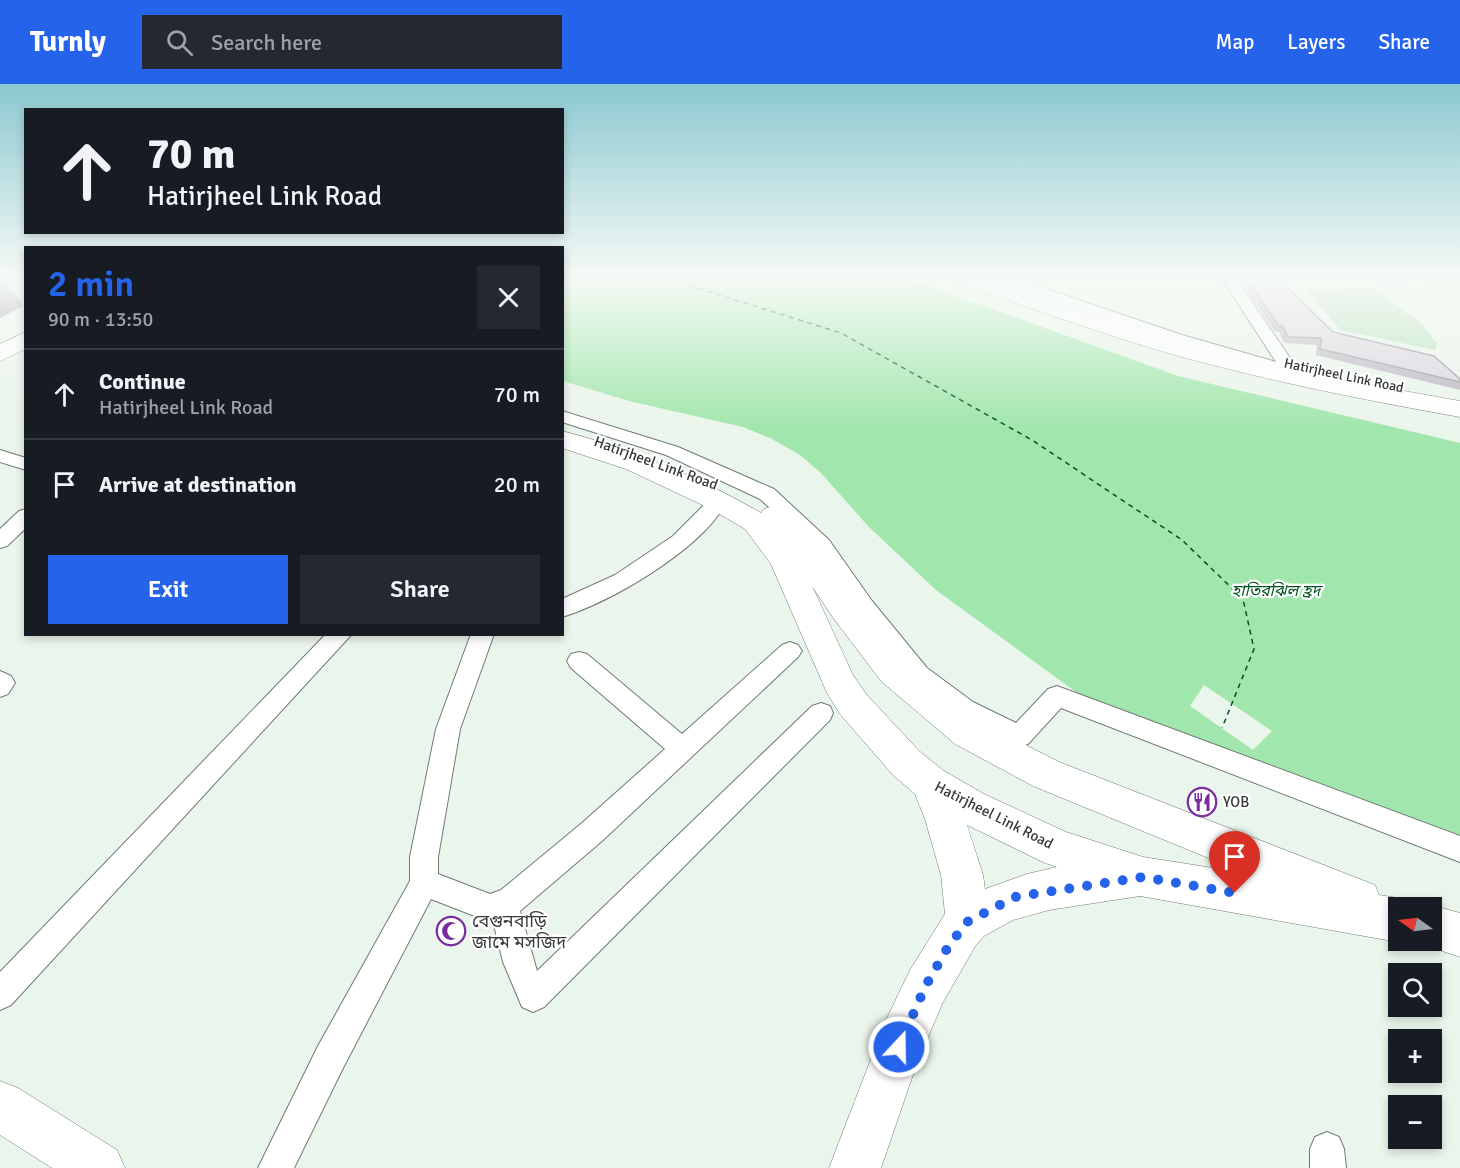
<!DOCTYPE html>
<meta charset="utf-8">
<style>
body{margin:0;font-family:Signika,"Noto Sans Bengali",sans-serif;background:#242831;color:#f1f3f6;height:100vh;display:flex;flex-direction:column;font-size:22px;white-space:nowrap}
*{box-sizing:border-box;margin:0}
p{font-size:20px;color:#9ea1a6}
.icon{flex:none;width:33px;height:33px;fill:none;stroke:currentColor;stroke-width:2;stroke-linecap:round;stroke-linejoin:round}
.map{position:relative;flex:1;overflow:hidden}
.sheet{position:absolute;left:24px;top:162px;width:540px;height:390px;display:flex;flex-direction:column;background:#171b24;border-radius:0px;box-shadow:0 3px 9px #0003}
.sheet>*{flex:none}
.guide{position:absolute;left:24px;top:24px;width:540px;height:126px;border-radius:0px;box-shadow:0 3px 9px #0003;background:#171b24;color:#f1f3f6;overflow:hidden}
.needle{width:39px;rotate:284deg}
.tools{position:absolute;left:1388px;top:813px;display:grid;gap:12px}
.tools a{display:grid;place-items:center;width:54px;height:54px;border-radius:0px;background:#171b24;box-shadow:0 3px 9px #0003;font-size:30px}
.pin{position:absolute;display:grid;place-items:center;width:51px;height:51px;color:#fff;margin:-62px -26px;border-radius:50% 50% 50% 0;rotate:-45deg;box-shadow:0 0 6px #0007}
.pin .icon{rotate:45deg}
.me{position:absolute;width:66px;margin:-33px;rotate:21deg;stroke-linejoin:round;filter:drop-shadow(0 0 4px #0008)}
.turn{display:flex;align-items:center;gap:21px;height:126px;padding:0 24px;font-size:27px}
.turn .icon{width:78px;height:78px;stroke-width:2.5}
.turn b{display:block;font-size:42px;line-height:51px}
.round{display:grid;place-items:center;flex:none;width:63px;height:63px;border-radius:0px;background:#242831}
.head{display:flex;align-items:center;justify-content:space-between;height:102px;padding:0 24px}
h1{font-size:36px;font-weight:600;line-height:45px;color:#2563eb}
.button{display:flex;gap:12px;margin-top:auto;padding:12px 24px}
.button a{flex:1;height:69px;border-radius:0px;background:#2563eb;color:#fff;font-size:24px;font-weight:600;line-height:69px;text-align:center}
.button a+a{background:#242831;color:#f1f3f6}
ul{padding:0;list-style:none}
li{display:flex;align-items:center;gap:18px;height:90px;padding:0 24px;border-top:2px solid #363941}
li div{flex:1}
li b{display:block;font-size:22px}
li em{font-style:normal}
header{display:flex;align-items:center;gap:36px;box-sizing:border-box;height:84px;padding:0 30px;background:#2563eb;color:#fff}
header strong{font-size:28px}
nav{display:flex;gap:33px;margin-inline-start:auto;font-size:21px}
.search{width:420px;height:54px;background:#242831;display:flex;align-items:center;gap:15px;box-sizing:border-box;padding:0 21px;border-radius:0px;color:#9ea1a6;font-size:22px}
.map>svg:first-child{display:block}
.green{fill:#b7e2bd}
.water{fill:#a1e6ac}
.pier{fill:#eaf5eb}
.lines{fill:none;stroke-linecap:round;stroke-linejoin:round}
.ferry{stroke:#00531f;stroke-width:1.5;stroke-dasharray:5 4.5;stroke-linecap:butt}
.street-casing{stroke:#717b72;stroke-width:2}
.secondary-casing{stroke:#717b72;stroke-width:1}
.street{fill:#fff;fill-rule:evenodd}
.secondary{fill:#fff;fill-rule:evenodd}
.wall{fill:#bcb6c0}
.shaded-wall{fill:#99949c}
.building{fill:#dbd4df;stroke:#99949c;stroke-width:1.5}
.route{stroke:#2563eb;stroke-width:10;stroke-dasharray:0 18}
.labels{text-anchor:middle;stroke-width:4.5;stroke-linejoin:round;paint-order:stroke}
.far-street-label{font-size:14px;fill:#363a36;stroke:#fff}
.street-label{font-size:15px;fill:#363a36;stroke:#fff}
.poi-label{font-size:15px;fill:#363a36;stroke:#fff;text-anchor:start}
.water-label{font-size:16px;font-style:italic;fill:#00531f;stroke:#fff}
.near-poi-label{font-size:18px;fill:#363a36;stroke:#fff;text-anchor:start}
</style>
<header>
<strong>Turnly</strong>
<div class="search"><svg class="icon" aria-label="search" viewBox="0 0 24 24"><circle cx="10" cy="10" r="6"/><path d="M15 15l6 6"/></svg>Search here</div>
<nav><a>Map</a><a>Layers</a><a>Share</a></nav>
</header>
<div class="map">
<svg width="1460" height="1084" viewBox="0 0 1460 1084">
<rect width="100%" height="100%" fill="#eaf5eb"/>
<path class="green" d="M 1373,204 L 1420,238 L 1437,259 L 1435,266 L 1340,246 L 1306,205 Z"/>
<path class="water" d="M 562,193 L 904,193 L 1178,292 L 1460,359 L 1460,772 L 1142,648 L 1076,608 L 936,506 L 868,442 L 821,389 L 800,371 L 772,355 L 743,343 L 629,317 L 563,297 Z"/>
<path class="pier" d="M 1204,601 L 1272,647 L 1253,666 L 1190,622 Z"/>
<g class="lines">
<path class="ferry" d="M 662,193 L 841,249 L 1032,356 L 1182,456 L 1243,515 L 1254,565 L 1222,644"/>
<g class="street-casing">
<path id="street" d="M 990,193 L 1011,193 L 1182,251 L 1276,278 L 1221,193 L 1235,193 L 1294,280 L 1293,282 L 1295,286 L 1287,291 L 1170,257 L 992,196 Z
M 1374,193 L 1413,193 C 1406,200 1381,200 1374,193 Z
M 1423,193 L 1460,193 L 1460,197 L 1430,197 Z
M 562,327 L 678,363 L 774,405 L 829,456 L 872,517 L 927,584 L 973,618 L 1016,639 L 1048,605 L 1057,602 L 1460,752 L 1460,778 L 1061,624 L 1028,660 L 1019,663 L 955,632 L 911,598 L 856,529 L 815,466 L 760,415 L 666,371 L 562,338 Z
M 0,366 L 26,374 L 26,386 L 0,378 Z
M 713,417 L 720,419 L 723,424 C 696,468 611,518 562,533 L 562,515 L 615,491 L 673,452 L 706,419 Z
M 26,425 L 26,444 L 7,462 L 0,464 L 0,445 L 19,427 Z
M 326,550 L 352,550 L 11,921 L 0,926 L 0,888 Z
M 471,550 L 494,550 L 460,645 L 438,773 L 438,790 L 490,810 L 501,806 L 582,739 L 665,665 L 571,584 L 567,577 L 571,570 L 579,568 L 587,570 L 682,650 L 782,561 L 790,558 L 798,561 L 802,567 L 798,573 L 602,757 L 520,827 L 537,887 L 812,622 L 821,619 L 830,622 L 833,629 L 830,636 L 544,923 L 533,928 L 522,923 L 503,878 L 493,837 L 490,838 L 431,815 L 342,986 L 294,1084 L 258,1084 L 318,962 L 410,797 L 410,773 L 436,645 Z
M 0,587 L 11,592 L 15,599 L 8,610 L 0,613 Z
M 1327,1048 L 1339,1053 L 1344,1065 L 1346,1084 L 1310,1084 L 1310,1065 L 1315,1053 Z"/>
</g>
<g class="secondary-casing">
<path id="secondary" d="M 952,193 L 982,193 L 1127,242 L 1248,276 L 1337,295 L 1460,317 L 1460,333 C 1364,316 1269,297 1175,271 C 1101,250 1028,223 955,197 Z
M 26,248 L 26,265 L 0,277 L 0,260 Z
M 562,347 C 632,365 699,393 761,429 L 764,425 L 774,422 L 784,425 L 817,460 L 856,517 L 905,577 L 981,638 L 1059,678 L 1375,801 L 1379,811 L 1398,814 L 1413,821 L 1414,824 L 1398,824 L 1398,856 L 1401,856 L 1398,858 L 1140,812 L 1049,826 L 1013,836 L 984,852 L 976,861 L 943,918 L 917,979 L 881,1084 L 829,1084 L 886,936 L 910,886 L 945,830 L 941,791 L 925,735 L 915,710 L 893,691 L 840,630 L 827,609 L 771,480 L 745,445 L 711,425 L 626,385 L 562,364 ZM 812,502 L 834,535 L 881,597 L 955,660 L 1033,702 L 1245,789 L 1143,773 L 1066,748 L 984,710 L 944,687 L 919,667 L 866,610 L 853,591 ZM 967,741 L 1045,779 L 1057,783 L 1027,790 L 985,805 L 983,791 Z
M 1431,821 L 1460,829 L 1460,873 L 1416,858 L 1415,856 L 1431,856 L 1431,824 L 1426,824 Z
M 0,997 L 18,1004 L 117,1066 L 125,1084 L 52,1084 L 0,1051 Z"/>
</g>
<use href="#street" class="street"/>
<use href="#secondary" class="secondary"/>
</g>
<path class="wall" d="M 1244,193 L 1277,193 L 1333,248 L 1460,295 L 1460,306 L 1316,271 L 1317,261 L 1284,259 L 1279,248 L 1275,248 L 1241,198 Z"/>
<path class="shaded-wall" d="M 0,193 L 3,193 L 23,222 L 0,234 Z"/>
<path class="building" d="M 1245,193 L 1277,193 L 1333,248 L 1434,272 L 1460,295 L 1460,298 L 1320,265 L 1321,254 L 1288,253 L 1283,242 L 1279,242 Z"/>
<linearGradient id="sky" x2="0" y2="1"><stop stop-color="#8bc8d0"/><stop offset="0.56" stop-color="#f6faf6"/><stop offset="1" stop-color="#f6faf6" stop-opacity="0"/></linearGradient>
<rect width="1460" height="345" fill="url(#sky)"/>
<g class="lines">
<path class="route" d="M 899,963 L 925,903 L 948,863 L 967,838 L 1015,813 L 1143,793 L 1235,809"/>
</g>
<defs>
<g id="restaurant-ring" transform="scale(1.5)"><circle r="9.5" fill="#fff" stroke="#7a2d9f" stroke-width="1.5"/><path d="M-5-6h1v4h1v-4h1v4h1v-4h1v5L-1.5 .5V6h-2V.5L-5-1ZM5-6V6H3V1.5H1.5Q1.5-4 5-6Z" fill="#7a2d9f"/></g>
<g id="mosque-ring" transform="scale(1.5)"><circle r="9.5" fill="#fff" stroke="#7a2d9f" stroke-width="1.5"/><path d="M3.5-4.9A6 6 0 1 0 3.5 4.9A5 5 0 1 1 3.5-4.9Z" fill="#7a2d9f"/></g>
</defs>
<g fill-rule="evenodd">
<use href="#restaurant-ring" x="1202" y="718"/>
<use href="#mosque-ring" x="451" y="847"/>
</g>
<g class="labels">
<g class="far-street-label">
<text transform="translate(1344 291) rotate(12)" y="5">Hatirjheel Link Road</text>
</g>
<g class="street-label">
<text transform="translate(656 379) rotate(20)" y="5">Hatirjheel Link Road</text>
<text transform="translate(994 731) rotate(27)" y="5">Hatirjheel Link Road</text>
</g>
<g class="poi-label">
<text x="1223" y="723">YOB</text>
</g>
<g class="water-label">
<text x="1276" y="512">হাতিরঝিল হ্রদ</text>
</g>
<g class="near-poi-label">
<text x="472" y="843">বেগুনবাড়ি<tspan x="472" dy="21">জামে মসজিদ</tspan></text>
</g>
</g>
</svg>
<div class="tools">
<a><svg class="needle" viewBox="-14 -14 28 28"><path d="M0-13l5 13h-10z" fill="#e53935"/><path d="M0 13l5-13h-10z" fill="#9ea1a6"/></svg></a>
<a><svg class="icon" aria-label="search" viewBox="0 0 24 24"><circle cx="10" cy="10" r="6"/><path d="M15 15l6 6"/></svg></a>
<a>+</a>
<a>−</a>
</div>
<div class="pin" style="left:1235px;top:809px;background:#d93025"><svg class="icon" aria-label="arrive" viewBox="0 0 24 24"><path d="M6 21V4h12l-3 4 3 4H6"/></svg></div>
<svg class="me" style="left:899px;top:963px" viewBox="-20 -20 40 40"><circle r="17" fill="#2563eb" stroke="#fff" stroke-width="3"/><path d="M0-11L8 9 0 5-8 9z" fill="#fff"/></svg>
<div class="guide">
<div class="turn"><svg class="icon" aria-label="ahead" viewBox="0 0 24 24"><path d="M12 20V5M6 11l6-6 6 6"/></svg><div><b>70 m</b>Hatirjheel Link Road</div></div>
</div>
<section class="sheet">
<div class="head"><div><h1>2 min</h1><p>90 m · 13:50</p></div><a class="round"><svg class="icon" aria-label="close" viewBox="0 0 24 24"><path d="M6 6l12 12M18 6L6 18"/></svg></a></div>
<ul>
<li><svg class="icon" aria-label="ahead" viewBox="0 0 24 24"><path d="M12 20V5M6 11l6-6 6 6"/></svg><div><b>Continue</b><p>Hatirjheel Link Road</p></div><em>70 m</em></li>
<li><svg class="icon" aria-label="arrive" viewBox="0 0 24 24"><path d="M6 21V4h12l-3 4 3 4H6"/></svg><div><b>Arrive at destination</b></div><em>20 m</em></li>
</ul>
<div class="button"><a>Exit</a><a>Share</a></div>
</section>
</div>
